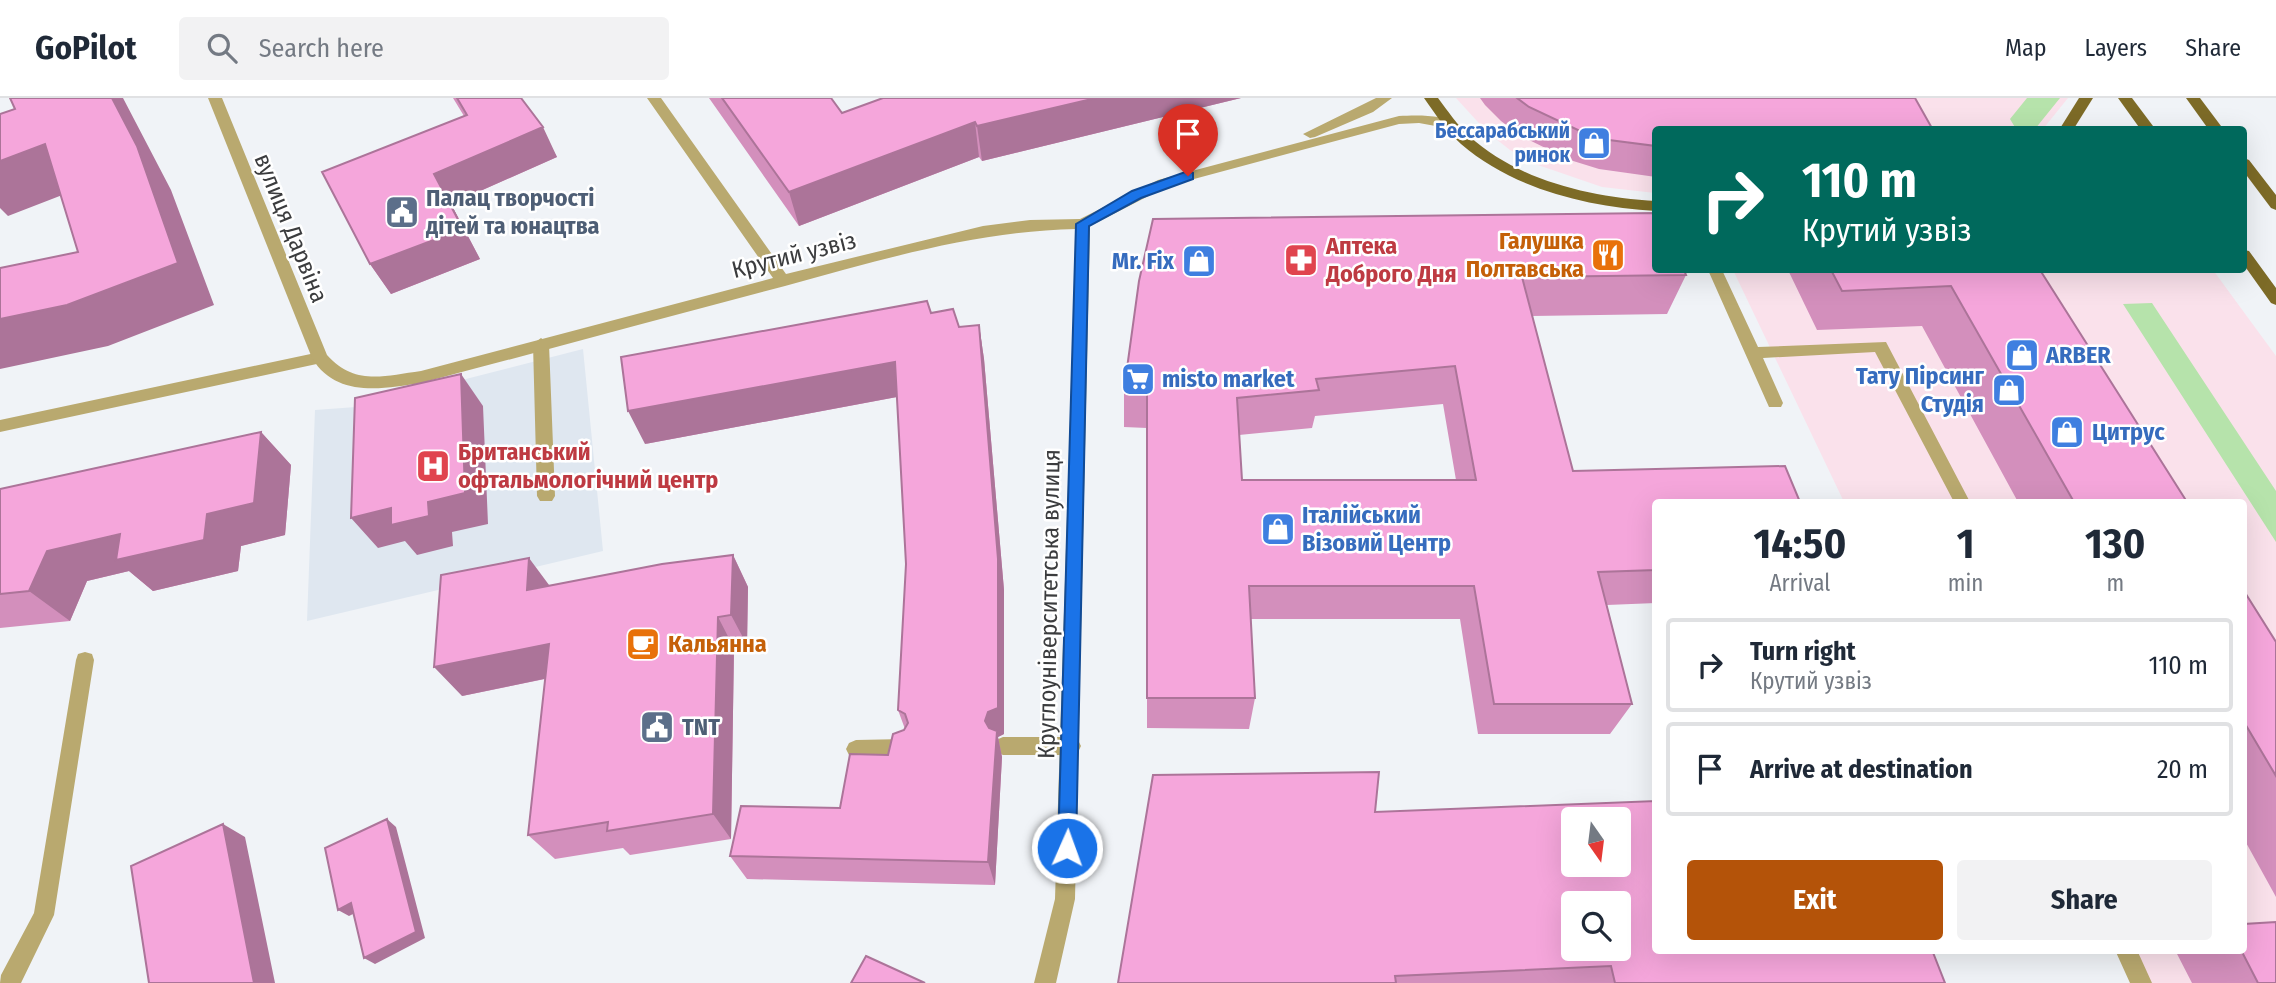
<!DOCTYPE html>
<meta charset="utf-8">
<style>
body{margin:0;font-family:"Fira Sans Condensed",sans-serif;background:#f2f2f3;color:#1f2937;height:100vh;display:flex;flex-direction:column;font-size:26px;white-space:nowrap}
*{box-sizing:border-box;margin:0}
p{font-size:23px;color:#747a83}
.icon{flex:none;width:38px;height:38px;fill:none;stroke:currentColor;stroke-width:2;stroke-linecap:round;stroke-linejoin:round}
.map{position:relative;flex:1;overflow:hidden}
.side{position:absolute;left:1652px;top:401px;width:595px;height:455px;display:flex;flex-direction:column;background:#fff;border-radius:7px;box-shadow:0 7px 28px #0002}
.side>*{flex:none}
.guide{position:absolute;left:1652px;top:28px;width:595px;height:147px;border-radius:7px;box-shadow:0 7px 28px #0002;background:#00695c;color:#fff;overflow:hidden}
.needle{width:46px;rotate:166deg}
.fabs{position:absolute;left:1561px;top:709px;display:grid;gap:14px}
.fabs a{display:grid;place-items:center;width:70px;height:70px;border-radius:7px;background:#fff;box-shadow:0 7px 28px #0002;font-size:35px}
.pin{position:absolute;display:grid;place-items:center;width:60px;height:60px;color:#fff;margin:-72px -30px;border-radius:50% 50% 50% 0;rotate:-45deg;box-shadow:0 0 7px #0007}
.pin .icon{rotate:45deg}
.me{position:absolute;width:77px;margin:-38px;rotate:2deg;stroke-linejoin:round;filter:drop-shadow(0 0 5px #0008)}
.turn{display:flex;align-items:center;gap:24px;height:147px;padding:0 35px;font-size:32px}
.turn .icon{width:91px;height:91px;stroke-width:2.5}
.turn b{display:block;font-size:49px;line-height:60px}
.eta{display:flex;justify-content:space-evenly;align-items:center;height:119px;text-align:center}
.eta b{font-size:42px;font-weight:700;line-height:49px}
.button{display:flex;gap:14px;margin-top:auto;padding:14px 35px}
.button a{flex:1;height:80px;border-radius:7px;background:#b45309;color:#fff;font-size:28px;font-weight:700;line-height:80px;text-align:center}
.button a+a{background:#f2f2f3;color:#1f2937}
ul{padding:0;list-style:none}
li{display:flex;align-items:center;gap:21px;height:94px;margin:0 14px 10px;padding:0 21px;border:4px solid #e0e1e3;border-radius:7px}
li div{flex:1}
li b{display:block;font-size:26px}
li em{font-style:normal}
header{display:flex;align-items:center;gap:42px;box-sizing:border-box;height:98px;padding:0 35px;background:#fff;border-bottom:2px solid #e0e1e3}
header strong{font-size:33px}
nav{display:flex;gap:38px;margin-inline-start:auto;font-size:24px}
.search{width:490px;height:63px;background:#f2f2f3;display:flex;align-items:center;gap:18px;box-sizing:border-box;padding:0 24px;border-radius:7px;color:#747a83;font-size:26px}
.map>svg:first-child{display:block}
.commercial{fill:#fae1eb}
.built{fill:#dfe7f0}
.green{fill:#b6e3ab}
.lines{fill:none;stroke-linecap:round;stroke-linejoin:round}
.lane{fill:#b9a96f;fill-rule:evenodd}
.street{fill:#b9a96f;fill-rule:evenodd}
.primary{fill:#7d6b27;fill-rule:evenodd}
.wall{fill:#d38fbc;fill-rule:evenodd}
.shaded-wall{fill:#ac7499}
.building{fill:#f5a6db;stroke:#ac7499;stroke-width:2;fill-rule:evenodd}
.route{fill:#1a73e8;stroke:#114b97;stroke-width:2}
.labels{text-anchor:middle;stroke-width:5;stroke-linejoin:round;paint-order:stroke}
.far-shop-label{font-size:21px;font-weight:bold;fill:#366cbe;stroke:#fff;text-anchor:end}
.service-label{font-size:24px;font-weight:bold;fill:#4e5e75;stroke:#fff;text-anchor:start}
.street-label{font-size:24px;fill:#3b3c3e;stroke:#fff}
.food-label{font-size:24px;font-weight:bold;fill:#c56008;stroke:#fff;text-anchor:end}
.health-label{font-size:24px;font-weight:bold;fill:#be3a42;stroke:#fff;text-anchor:start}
.shop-label{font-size:24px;font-weight:bold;fill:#366cbe;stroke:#fff;text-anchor:start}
</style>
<header>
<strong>GoPilot</strong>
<div class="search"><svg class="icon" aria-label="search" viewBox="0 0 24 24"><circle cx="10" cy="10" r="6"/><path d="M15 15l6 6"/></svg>Search here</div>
<nav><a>Map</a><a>Layers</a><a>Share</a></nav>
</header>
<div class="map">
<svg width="2276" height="885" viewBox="0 0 2276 885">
<rect width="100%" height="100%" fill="#f0f3f7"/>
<path class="commercial" d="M 1456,0 L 2068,0 L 2043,31 L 1656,32 L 1655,95 L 1602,89 L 1538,67 L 1510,52 L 1487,34 Z
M 1733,172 L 2213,172 L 2276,258 L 2276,885 L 2132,885 L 2117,852 L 2244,852 L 2244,404 L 1844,404 Z"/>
<path class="built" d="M 583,251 L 603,453 L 307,523 L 315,312 L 356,309 Z"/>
<path class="green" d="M 2027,0 L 2060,0 L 2035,31 L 2016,31 L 2010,21 Z
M 2152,205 L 2276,393 L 2276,444 L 2123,206 Z"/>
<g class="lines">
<path class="lane" d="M 1708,172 L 1722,172 L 1758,249 L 1886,244 L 1970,404 L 1954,404 L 1875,254 L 1763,260 L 1783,305 L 1781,309 L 1769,309 Z
M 541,240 L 549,246 L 555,398 L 552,403 L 540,403 L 537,398 L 533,246 Z
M 320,254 L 328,260 L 326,264 L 0,334 L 0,322 Z
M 85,554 L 92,556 L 94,562 L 54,817 L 21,885 L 0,885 L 1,877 L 34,815 L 76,562 L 78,556 Z
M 1003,639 L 1071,639 L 1078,642 L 1081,648 L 1078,654 L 1071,657 L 1003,657 L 996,654 L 993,648 L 996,642 Z
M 905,641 L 912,644 L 915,650 L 912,656 L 905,659 L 856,660 L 849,657 L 846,651 L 849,645 L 856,642 Z
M 2115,852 L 2137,852 L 2152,885 L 2130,885 Z"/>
<path class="street" d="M 208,0 L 222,0 L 327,257 C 355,288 383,278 421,273 L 773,180 L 647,0 L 661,0 L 786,176 L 983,128 L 1030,122 L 1080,121 L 1158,82 L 1399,18 C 1416,17 1445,16 1459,27 L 1452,31 L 1419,25 L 1399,26 L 1168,88 L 1090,128 L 1075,801 L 1056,885 L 1034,885 L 1055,801 L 1076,131 C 976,133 880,162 785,188 C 664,220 542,253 421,285 C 382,291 336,300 312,260 Z
M 1376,0 L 1392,0 L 1373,14 L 1315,39 L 1310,40 L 1303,36 Z"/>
<path class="primary" d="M 1424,0 L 1438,0 C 1448,13 1457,27 1469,38 C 1519,83 1590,99 1656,103 L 1656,113 C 1588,109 1513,91 1461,46 C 1447,33 1435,16 1424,0 Z
M 2079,0 L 2093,0 L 2073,32 L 2059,32 Z
M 2118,0 L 2132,0 L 2156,32 L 2141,32 Z
M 2186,0 L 2200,0 L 2224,32 L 2209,32 Z
M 2244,60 L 2249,62 L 2276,97 L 2276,112 L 2271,110 L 2244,74 Z
M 2244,152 L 2249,153 L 2276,190 L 2276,207 L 2271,205 L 2244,167 Z"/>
</g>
<path class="wall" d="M 453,0 L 521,0 L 557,59 L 451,106 L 480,161 L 391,196 L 370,166 L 464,18 Z
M 709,0 L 831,0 L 842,15 L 883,0 L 1241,0 L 982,63 L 979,59 L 799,128 Z
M 1480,0 L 1915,0 L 1656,32 L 1656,79 L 1599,71 L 1570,62 L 1521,38 L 1501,23 L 1485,7 Z
M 1788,172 L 2040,172 L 2187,404 L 2018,404 L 1922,228 L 1817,232 Z
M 1686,177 L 1667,216 L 1532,218 L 1573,373 L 1656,404 L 1656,505 L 1607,507 L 1632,606 L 1610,636 L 1478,636 L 1460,521 L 1251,521 L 1255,600 L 1249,631 L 1147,630 L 1147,330 L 1124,329 L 1124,292 L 1139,183 ZM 1443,306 L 1456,382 L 1242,382 L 1239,337 L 1312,330 L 1315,318 Z
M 931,215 L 959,229 L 979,227 L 984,261 L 1004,492 L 1004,636 L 998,639 L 1002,659 L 995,787 L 747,781 L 730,758 L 840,710 L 888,657 L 905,631 L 898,612 L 906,466 L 897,299 L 645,346 Z
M 261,334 L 291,367 L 285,437 L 241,448 L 238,473 L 153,493 L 129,473 L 87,483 L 70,523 L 0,530 L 0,391 Z
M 733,457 L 748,489 L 747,547 L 734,550 L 731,741 L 630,757 L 623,750 L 555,761 L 528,737 L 545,581 L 462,598 L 549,488 Z
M 2244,493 L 2276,544 L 2276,799 L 2244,741 Z
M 1375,714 L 1945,885 L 1118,885 Z
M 2175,852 L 2244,852 L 2276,885 L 2192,885 Z"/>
<path class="shaded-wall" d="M 112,0 L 123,0 L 171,92 L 214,207 L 108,248 L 0,271 L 0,221 L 67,207 Z
M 1096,0 L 1241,0 L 982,63 L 977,28 Z
M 975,24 L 979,59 L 799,128 L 789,94 Z
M 543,29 L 557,59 L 451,106 L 480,161 L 391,196 L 370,166 L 434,76 Z
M 45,46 L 83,89 L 8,118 L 0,110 L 0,63 Z
M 979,227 L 984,261 L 1004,492 L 1004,636 L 998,639 L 1002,659 L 995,787 L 988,764 L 985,623 L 988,614 Z
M 895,264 L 902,298 L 645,346 L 628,313 Z
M 461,276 L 483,308 L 488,426 L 452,434 L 453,448 L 417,457 L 405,443 L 378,450 L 351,420 L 391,410 L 428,404 Z
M 261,334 L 291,367 L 285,437 L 241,448 L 238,473 L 153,493 L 129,473 L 87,483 L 70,523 L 29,493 L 47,453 L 207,416 Z
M 733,457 L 748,489 L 747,547 L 731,517 Z
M 529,460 L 552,491 L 527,492 Z
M 718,519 L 734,550 L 731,741 L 713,716 Z
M 549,546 L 572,575 L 462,598 L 434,569 Z
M 387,721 L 396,729 L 425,840 L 375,866 L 364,860 Z
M 223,726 L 245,739 L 275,885 L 254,885 Z
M 351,805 L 361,812 L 349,818 L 338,812 Z"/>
<path class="building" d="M 10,0 L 112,0 L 137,48 L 178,165 L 67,207 L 0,221 L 0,170 L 78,154 L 45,46 L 0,63 L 0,16 L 15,11 Z
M 457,0 L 521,0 L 543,29 L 434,76 L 463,131 L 370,166 L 322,74 L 467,17 Z
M 722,0 L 831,0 L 842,15 L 883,0 L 1096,0 L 977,28 L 975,24 L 789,94 Z
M 1517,0 L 1915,0 L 1933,32 L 1656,32 L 1656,48 L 1609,42 L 1580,33 L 1529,9 Z
M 1656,115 L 1656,172 L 1684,172 L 1686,177 L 1522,179 L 1573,373 L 1785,368 L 1800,404 L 1656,404 L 1656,472 L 1598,474 L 1632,606 L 1494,606 L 1474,488 L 1249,488 L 1255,600 L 1147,600 L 1147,293 L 1124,292 L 1139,183 L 1153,121 ZM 1455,268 L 1476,382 L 1242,382 L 1237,300 L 1319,292 L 1316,281 Z
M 1831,172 L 2040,172 L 2187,404 L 2074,404 L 1951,188 L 1842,193 Z
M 927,203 L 931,215 L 953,211 L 959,229 L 979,227 L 998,461 L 998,610 L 988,614 L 985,623 L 989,630 L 997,633 L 988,764 L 730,758 L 741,708 L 840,710 L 850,656 L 888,657 L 893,636 L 904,632 L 908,625 L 905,616 L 898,612 L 906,466 L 895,264 L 628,313 L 621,259 Z
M 461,276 L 465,395 L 428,404 L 429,418 L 391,427 L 391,410 L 351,420 L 355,300 Z
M 261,334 L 254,405 L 207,416 L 204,442 L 116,462 L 120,436 L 47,453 L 29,493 L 0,496 L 0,391 Z
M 733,457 L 731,517 L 718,519 L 713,716 L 607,733 L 608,724 L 528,737 L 549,546 L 434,569 L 441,477 L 529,460 L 527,492 L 662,466 Z
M 2244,493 L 2276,544 L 2276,678 L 2244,624 Z
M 1379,674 L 1375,714 L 1656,703 L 1656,852 L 1932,852 L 1945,885 L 1615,885 L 1611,868 L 1395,878 L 1396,885 L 1118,885 L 1153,677 ZM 1573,721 L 1619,721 L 1619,766 L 1573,766 ZM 1573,805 L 1619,805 L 1619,850 L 1573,850 Z
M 387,721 L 416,834 L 364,860 L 351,805 L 338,812 L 325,750 Z
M 223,726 L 254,885 L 149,885 L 131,768 Z
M 2276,824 L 2276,885 L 2258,885 L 2241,852 L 2244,852 L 2244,826 Z
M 866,858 L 925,885 L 851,885 Z"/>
<path class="route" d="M 1188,73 L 1193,75 L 1193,81 L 1141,100 L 1089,128 L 1076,750 L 1074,756 L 1067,759 L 1060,756 L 1058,750 L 1076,126 L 1132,93 Z"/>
<defs>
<g id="shop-square" transform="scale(1.75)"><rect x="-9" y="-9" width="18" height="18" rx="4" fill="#3f7fe0" stroke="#fff"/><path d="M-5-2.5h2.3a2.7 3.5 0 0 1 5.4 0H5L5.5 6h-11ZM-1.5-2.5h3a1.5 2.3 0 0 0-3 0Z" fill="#fff"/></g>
<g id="civic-square" transform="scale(1.75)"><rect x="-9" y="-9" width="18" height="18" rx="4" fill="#5c6f8a" stroke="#fff"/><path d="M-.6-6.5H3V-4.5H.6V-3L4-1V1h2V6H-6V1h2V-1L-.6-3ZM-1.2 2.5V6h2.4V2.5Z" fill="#fff"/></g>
<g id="restaurant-square" transform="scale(1.75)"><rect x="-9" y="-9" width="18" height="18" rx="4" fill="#e8710a" stroke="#fff"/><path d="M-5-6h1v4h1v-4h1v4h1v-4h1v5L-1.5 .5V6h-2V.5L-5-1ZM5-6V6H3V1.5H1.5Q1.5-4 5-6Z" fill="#fff"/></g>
<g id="pharmacy-square" transform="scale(1.75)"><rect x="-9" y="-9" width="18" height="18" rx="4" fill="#e0444e" stroke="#fff"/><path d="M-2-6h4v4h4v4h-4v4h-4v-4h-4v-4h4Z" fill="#fff"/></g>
<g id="supermarket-square" transform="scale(1.75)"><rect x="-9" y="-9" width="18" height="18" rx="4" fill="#3f7fe0" stroke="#fff"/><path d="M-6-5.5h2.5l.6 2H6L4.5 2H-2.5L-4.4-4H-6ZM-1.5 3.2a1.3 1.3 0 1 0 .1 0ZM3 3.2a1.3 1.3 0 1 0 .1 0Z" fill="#fff"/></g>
<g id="hospital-square" transform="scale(1.75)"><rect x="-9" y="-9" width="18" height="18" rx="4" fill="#e0444e" stroke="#fff"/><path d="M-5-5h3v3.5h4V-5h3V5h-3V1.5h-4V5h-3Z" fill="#fff"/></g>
<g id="cafe-square" transform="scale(1.75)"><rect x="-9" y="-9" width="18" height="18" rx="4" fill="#e8710a" stroke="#fff"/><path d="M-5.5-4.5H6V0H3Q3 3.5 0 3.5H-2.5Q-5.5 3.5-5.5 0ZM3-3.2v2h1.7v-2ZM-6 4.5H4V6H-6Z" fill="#fff"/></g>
</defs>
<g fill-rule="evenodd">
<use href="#shop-square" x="1594" y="45"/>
<use href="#civic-square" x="402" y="114"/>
<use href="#restaurant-square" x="1608" y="157"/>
<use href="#pharmacy-square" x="1301" y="162"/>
<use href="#shop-square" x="1199" y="163"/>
<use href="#shop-square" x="2022" y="257"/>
<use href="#supermarket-square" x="1138" y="281"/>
<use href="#shop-square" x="2009" y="292"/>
<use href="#shop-square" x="2067" y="334"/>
<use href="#hospital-square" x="433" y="368"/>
<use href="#shop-square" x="1278" y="431"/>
<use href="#cafe-square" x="643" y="546"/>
<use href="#civic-square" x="657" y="629"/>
</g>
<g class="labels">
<g class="far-shop-label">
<text x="1570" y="40">Бессарабський<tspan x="1570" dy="24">ринок</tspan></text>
</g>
<g class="service-label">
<text x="426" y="108">Палац творчості<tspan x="426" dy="28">дітей та юнацтва</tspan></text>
<text x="682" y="637">TNT</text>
</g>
<g class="street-label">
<text transform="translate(291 130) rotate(68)" y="8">вулиця Дарвіна</text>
<text transform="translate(794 157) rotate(-14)" y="8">Крутий узвіз</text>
<text transform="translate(1049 506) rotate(-89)" y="8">Круглоуніверситетська вулиця</text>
</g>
<g class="food-label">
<text x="1584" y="151">Галушка<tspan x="1584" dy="28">Полтавська</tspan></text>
<text x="668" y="554" text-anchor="start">Кальянна</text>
</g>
<g class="health-label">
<text x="1326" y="156">Аптека<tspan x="1326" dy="28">Доброго Дня</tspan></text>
<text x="458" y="362">Британський<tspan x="458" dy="28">офтальмологічний центр</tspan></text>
</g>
<g class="shop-label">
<text x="1174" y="171" text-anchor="end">Mr. Fix</text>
<text x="2046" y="265">ARBER</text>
<text x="1984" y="286" text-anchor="end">Тату Пірсинг<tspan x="1984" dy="28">Студія</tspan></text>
<text x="1162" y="289">misto market</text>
<text x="2092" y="342">Цитрус</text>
<text x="1302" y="425">Італійський<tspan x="1302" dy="28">Візовий Центр</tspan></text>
</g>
</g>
</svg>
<div class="fabs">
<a><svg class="needle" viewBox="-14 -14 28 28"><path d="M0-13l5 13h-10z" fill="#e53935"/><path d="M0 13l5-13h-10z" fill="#747a83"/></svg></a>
<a><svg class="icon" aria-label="search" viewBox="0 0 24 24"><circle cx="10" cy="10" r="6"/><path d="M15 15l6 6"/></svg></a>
</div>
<div class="pin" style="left:1188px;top:78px;background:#d93025"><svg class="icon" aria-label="arrive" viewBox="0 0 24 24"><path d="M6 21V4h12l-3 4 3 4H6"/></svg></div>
<svg class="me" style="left:1067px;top:750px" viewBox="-20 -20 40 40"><circle r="17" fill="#1a73e8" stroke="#fff" stroke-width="3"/><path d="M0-11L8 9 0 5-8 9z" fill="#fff"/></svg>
<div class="guide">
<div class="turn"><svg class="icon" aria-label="right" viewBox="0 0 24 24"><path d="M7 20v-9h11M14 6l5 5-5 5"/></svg><div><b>110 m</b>Крутий узвіз</div></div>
</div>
<section class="side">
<div class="eta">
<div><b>14:50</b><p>Arrival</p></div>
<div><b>1</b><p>min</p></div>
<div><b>130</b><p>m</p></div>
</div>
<ul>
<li><svg class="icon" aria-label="right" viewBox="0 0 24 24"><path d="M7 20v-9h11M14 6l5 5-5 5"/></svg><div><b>Turn right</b><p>Крутий узвіз</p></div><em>110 m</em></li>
<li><svg class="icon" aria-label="arrive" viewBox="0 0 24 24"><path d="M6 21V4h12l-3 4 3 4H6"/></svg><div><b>Arrive at destination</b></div><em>20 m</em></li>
</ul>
<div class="button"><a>Exit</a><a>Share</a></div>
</section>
</div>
